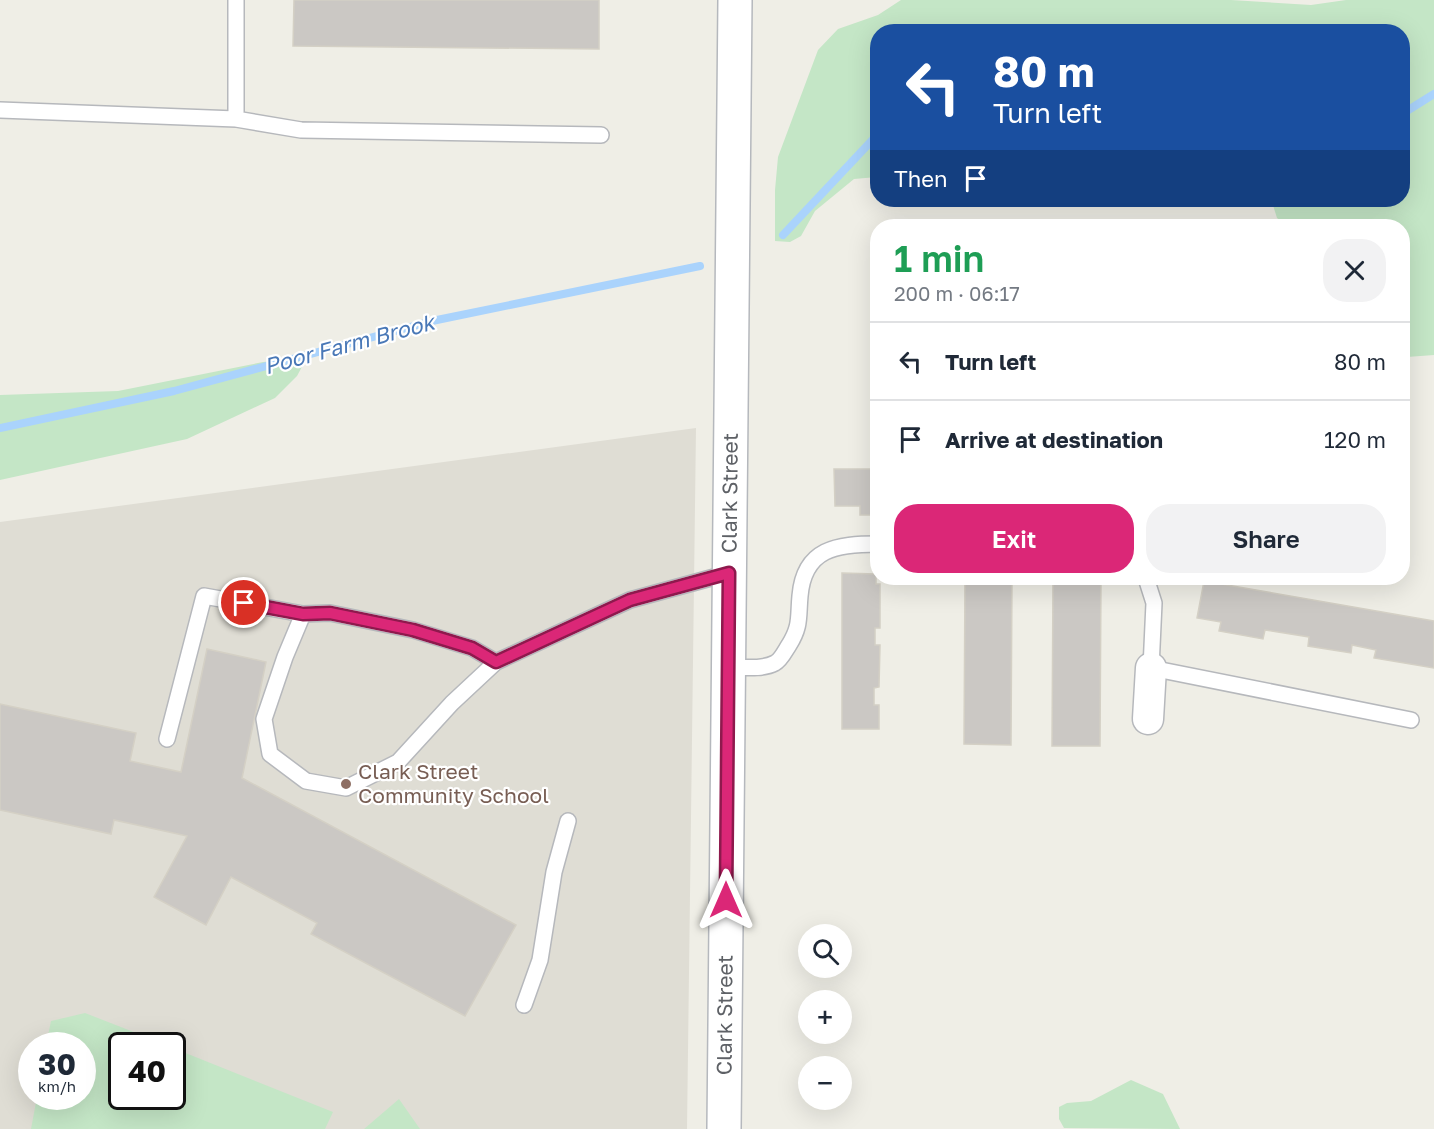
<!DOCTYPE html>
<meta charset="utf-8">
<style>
body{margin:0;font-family:"Golos Text",sans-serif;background:#f2f2f3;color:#1f2937;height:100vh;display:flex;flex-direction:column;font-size:22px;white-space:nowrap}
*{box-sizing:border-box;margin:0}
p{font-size:20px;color:#747a83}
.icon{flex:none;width:33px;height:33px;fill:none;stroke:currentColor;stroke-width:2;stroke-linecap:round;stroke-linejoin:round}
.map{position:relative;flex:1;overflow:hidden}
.details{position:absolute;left:870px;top:219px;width:540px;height:366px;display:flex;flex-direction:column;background:#fff;border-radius:24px;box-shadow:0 6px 24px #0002}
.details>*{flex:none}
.guide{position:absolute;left:870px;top:24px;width:540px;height:183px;border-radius:24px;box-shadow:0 6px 24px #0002;background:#1a4fa0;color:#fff;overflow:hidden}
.buttons{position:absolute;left:798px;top:924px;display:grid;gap:12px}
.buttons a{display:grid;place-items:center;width:54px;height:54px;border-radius:50%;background:#fff;box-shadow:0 6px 24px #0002;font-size:30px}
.speed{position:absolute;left:18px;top:1032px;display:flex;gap:12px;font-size:30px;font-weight:700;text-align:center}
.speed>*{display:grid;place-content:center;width:78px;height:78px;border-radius:50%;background:#fff;box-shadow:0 6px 24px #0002;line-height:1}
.speed small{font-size:15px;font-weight:400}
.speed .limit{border:3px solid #111;border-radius:9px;background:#fff;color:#111}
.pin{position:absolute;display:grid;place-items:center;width:51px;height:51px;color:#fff;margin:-26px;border:3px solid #fff;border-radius:50%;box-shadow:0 2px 6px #0007}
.me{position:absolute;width:66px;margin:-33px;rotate:0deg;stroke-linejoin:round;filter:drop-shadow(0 0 4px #0008)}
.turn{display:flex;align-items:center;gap:21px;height:126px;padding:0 24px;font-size:27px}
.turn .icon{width:78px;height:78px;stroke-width:2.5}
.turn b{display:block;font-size:42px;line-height:51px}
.then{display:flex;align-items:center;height:57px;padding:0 24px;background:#0003;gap:12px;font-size:22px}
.round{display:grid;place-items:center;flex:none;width:63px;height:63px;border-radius:24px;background:#f2f2f3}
.overview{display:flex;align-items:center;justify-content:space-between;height:102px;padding:0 24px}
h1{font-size:36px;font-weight:600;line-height:45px;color:#1e9e55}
.button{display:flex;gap:12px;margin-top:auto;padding:12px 24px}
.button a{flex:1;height:69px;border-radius:24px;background:#db2777;color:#fff;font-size:24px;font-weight:600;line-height:69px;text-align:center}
.button a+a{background:#f2f2f3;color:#1f2937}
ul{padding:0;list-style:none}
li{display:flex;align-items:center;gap:18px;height:78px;padding:0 24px;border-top:2px solid #e0e1e3}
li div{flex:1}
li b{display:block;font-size:22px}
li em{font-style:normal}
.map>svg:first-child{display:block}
.education{fill:#dfddd4;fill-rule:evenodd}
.green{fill:#c4e6c6}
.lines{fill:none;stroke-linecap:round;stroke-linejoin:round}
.stream{stroke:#aad3fc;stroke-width:8}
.building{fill:#cbc8c4;stroke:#d4d0c5;stroke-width:1.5}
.lane-casing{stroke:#b6b8bc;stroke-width:18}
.street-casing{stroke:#b6b8bc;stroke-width:33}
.secondary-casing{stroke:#b5b8bd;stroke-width:36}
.lane{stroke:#fff;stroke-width:15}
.street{stroke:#fff;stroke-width:30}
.secondary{stroke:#fff;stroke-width:33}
.route-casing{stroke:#8e194d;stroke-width:15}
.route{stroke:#db2777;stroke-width:10}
.education-dot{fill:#8d6e63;stroke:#fff;stroke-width:2}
.labels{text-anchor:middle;stroke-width:4.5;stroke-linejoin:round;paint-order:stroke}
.street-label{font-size:21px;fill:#5e6166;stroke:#fff}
.education-label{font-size:21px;fill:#785e54;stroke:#fff;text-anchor:start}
.water-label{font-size:22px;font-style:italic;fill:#4978b7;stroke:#fff}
</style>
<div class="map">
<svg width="1434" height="1129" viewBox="0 0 1434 1129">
<rect width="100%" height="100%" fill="#efeee6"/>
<path class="education" d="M 696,428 L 687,1129 L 0,1129 L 0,522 ZM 32,1046 L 82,1046 L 82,1096 L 32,1096 ZM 122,1046 L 172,1046 L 172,1096 L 122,1096 Z"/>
<path class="green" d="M 901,0 L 1231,0 L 1311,5 L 1346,0 L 1434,0 L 1434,355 L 1407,357 L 1403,360 L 1402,226 L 1288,226 L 1277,218 L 1272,202 L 1275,200 L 1402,200 L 1402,32 L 878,32 L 877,177 L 854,179 L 815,211 L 801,236 L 790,242 L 775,241 L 775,190 L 778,157 L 818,50 L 838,29 L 878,15 Z
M 298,359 L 304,363 L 297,376 L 275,398 L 187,439 L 0,480 L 0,395 L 118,391 L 263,362 Z
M 85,1013 L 167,1045 L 122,1046 L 122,1096 L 172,1096 L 173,1048 L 333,1112 L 325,1129 L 31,1129 L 37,1097 L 82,1096 L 82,1046 L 46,1045 L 51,1021 Z
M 1131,1080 L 1163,1094 L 1180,1129 L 1064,1128 L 1059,1119 L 1059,1107 L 1067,1103 L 1091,1101 Z
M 399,1099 L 420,1129 L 364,1129 Z"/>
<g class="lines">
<path class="stream" d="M 1402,114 L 1434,94
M 783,235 L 878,134
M 0,428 L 174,391 L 432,321 L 700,266"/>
</g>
<path class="building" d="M 294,0 L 599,0 L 599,49 L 293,46 Z
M 834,469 L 878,469 L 878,515 L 860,515 L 860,506 L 835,506 Z
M 842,573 L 876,574 L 876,584 L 880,584 L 880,628 L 875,628 L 875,645 L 880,645 L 879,687 L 874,688 L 874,705 L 879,705 L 879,729 L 842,729 Z
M 965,578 L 1012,578 L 1011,745 L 964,744 Z
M 1053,578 L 1101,578 L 1100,746 L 1052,746 Z
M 1204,581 L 1434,621 L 1434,668 L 1374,658 L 1376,650 L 1352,645 L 1351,653 L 1308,646 L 1309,637 L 1265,630 L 1263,639 L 1219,631 L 1221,622 L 1197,618 Z
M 207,649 L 266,662 L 242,778 L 516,925 L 465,1016 L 311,934 L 317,923 L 231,877 L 206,925 L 154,897 L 187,836 L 114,820 L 111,834 L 0,810 L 0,704 L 136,733 L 130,761 L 181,772 Z"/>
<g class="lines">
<g class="lane-casing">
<path id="lane" d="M 0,110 L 236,119 L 301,130 L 601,135
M 236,119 L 236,0
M 1146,578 L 1154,603 L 1151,668 L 1411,720
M 496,662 L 472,648 L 413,630 L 330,613 L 303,614 L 285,657 L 264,719 L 270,754 L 306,781 L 346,788 L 398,762 L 452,703 L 496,662 L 630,600 L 729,573
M 728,667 C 742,667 762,670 775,663 C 781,660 785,651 789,645 C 801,626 798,617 800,596 C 804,548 837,544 878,544
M 167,739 L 204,596 L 303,614
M 524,1005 L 540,960 L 554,872 L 568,821"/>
</g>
<g class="street-casing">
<path id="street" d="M 1148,719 L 1151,668"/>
</g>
<g class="secondary-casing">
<g id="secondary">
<path id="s1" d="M 724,1129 L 735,0"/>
</g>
</g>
<use href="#lane" class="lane"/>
<use href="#street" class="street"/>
<use href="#secondary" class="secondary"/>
</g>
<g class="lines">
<g class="route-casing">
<path id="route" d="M 244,603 L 303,614 L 330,613 L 413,630 L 472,648 L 496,662 L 630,600 L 729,573 L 726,900"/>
</g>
<use href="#route" class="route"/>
</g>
<circle class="education-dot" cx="346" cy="784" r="6"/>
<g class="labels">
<g class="street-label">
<text dy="7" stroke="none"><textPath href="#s1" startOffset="636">Clark Street</textPath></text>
<text dy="7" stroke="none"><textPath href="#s1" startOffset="114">Clark Street</textPath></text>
</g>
<g class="education-label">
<text x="358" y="779">Clark Street<tspan x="358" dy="24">Community School</tspan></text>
</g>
<g class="water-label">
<text transform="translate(349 344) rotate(-15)" y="8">Poor Farm Brook</text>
</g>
</g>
</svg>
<div class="buttons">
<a><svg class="icon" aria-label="search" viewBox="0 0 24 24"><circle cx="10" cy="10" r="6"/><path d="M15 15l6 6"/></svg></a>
<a>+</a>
<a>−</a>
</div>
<div class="speed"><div>30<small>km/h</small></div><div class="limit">40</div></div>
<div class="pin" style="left:244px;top:603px;background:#d93025"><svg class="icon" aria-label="arrive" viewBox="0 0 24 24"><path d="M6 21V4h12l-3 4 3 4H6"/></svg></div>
<svg class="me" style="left:726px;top:900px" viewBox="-20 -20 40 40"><path d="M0-17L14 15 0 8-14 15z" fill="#db2777" stroke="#fff" stroke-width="4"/></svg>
<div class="guide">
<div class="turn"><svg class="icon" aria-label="left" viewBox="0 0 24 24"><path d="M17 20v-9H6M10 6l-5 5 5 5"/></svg><div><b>80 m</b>Turn left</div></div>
<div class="then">Then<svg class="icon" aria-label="arrive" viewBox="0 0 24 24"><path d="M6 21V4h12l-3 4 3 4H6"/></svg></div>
</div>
<section class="details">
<div class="overview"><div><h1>1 min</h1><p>200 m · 06:17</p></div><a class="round"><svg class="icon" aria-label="close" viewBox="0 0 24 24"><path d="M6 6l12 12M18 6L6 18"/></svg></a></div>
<ul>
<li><svg class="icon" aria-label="left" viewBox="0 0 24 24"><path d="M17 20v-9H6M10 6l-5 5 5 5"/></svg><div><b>Turn left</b></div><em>80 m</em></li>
<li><svg class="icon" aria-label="arrive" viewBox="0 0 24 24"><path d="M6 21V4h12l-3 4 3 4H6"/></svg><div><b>Arrive at destination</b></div><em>120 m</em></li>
</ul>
<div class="button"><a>Exit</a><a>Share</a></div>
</section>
</div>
